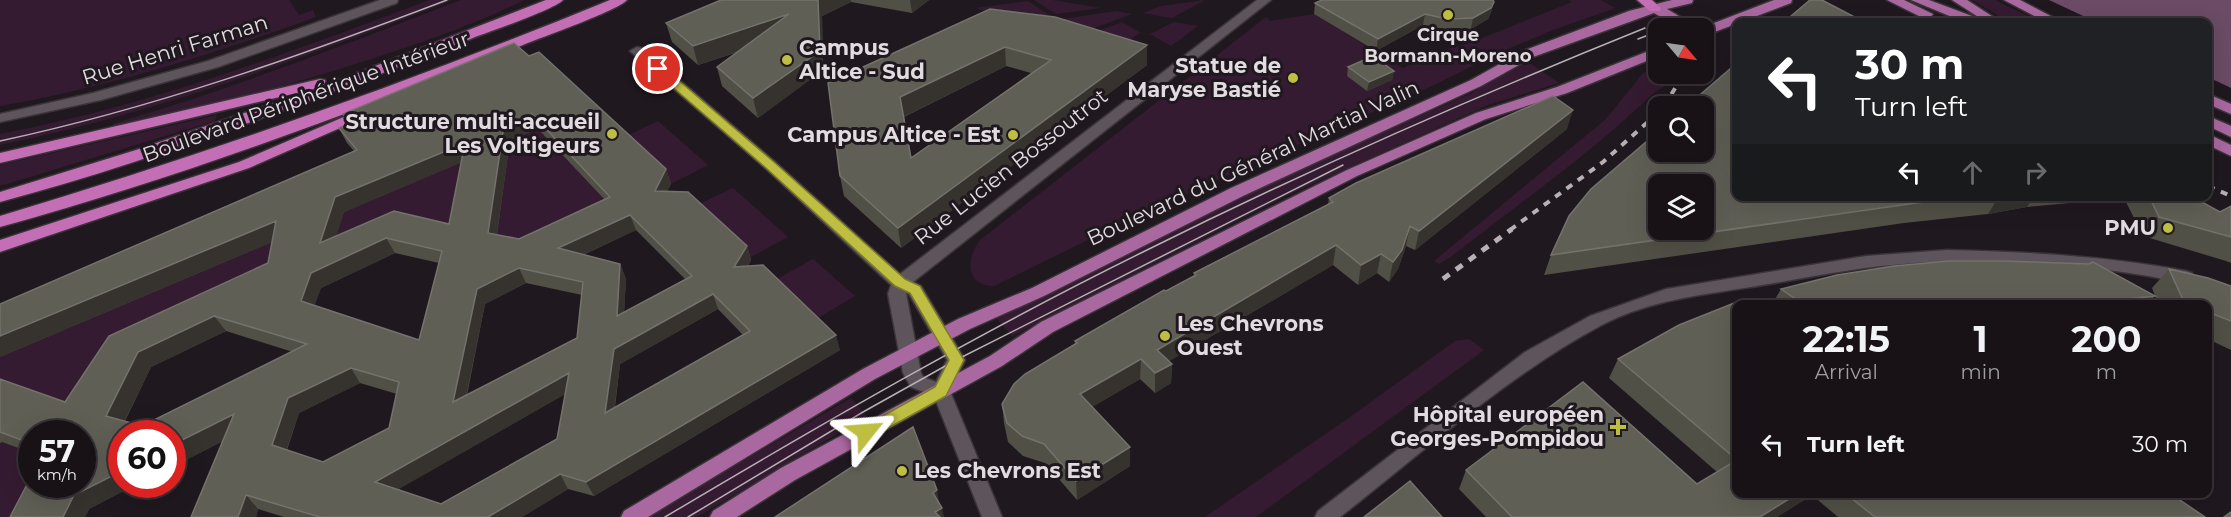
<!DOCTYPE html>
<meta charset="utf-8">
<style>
body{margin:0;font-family:Montserrat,sans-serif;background:#252024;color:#f1f3f6;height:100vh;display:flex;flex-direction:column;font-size:22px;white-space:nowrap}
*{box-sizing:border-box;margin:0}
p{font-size:20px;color:#9f9ea1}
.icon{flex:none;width:33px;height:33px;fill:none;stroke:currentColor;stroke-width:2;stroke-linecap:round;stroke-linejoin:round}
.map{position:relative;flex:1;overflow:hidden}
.panel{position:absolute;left:1732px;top:300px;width:480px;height:198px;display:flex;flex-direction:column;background:#181217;border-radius:12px;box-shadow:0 6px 24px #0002,0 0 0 2px #363236}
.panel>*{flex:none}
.top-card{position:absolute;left:1732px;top:18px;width:480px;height:183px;border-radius:12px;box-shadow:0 6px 24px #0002,0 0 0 2px #363236;background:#202124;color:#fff;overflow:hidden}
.needle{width:39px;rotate:119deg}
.buttons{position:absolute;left:1648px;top:18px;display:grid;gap:12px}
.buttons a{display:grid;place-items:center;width:66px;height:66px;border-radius:12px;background:#181217;box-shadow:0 6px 24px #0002,0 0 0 2px #363236;font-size:30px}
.speed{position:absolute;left:18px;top:420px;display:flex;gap:12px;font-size:30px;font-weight:700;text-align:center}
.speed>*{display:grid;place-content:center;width:78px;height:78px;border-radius:50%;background:#181217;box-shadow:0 6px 24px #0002,0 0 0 2px #363236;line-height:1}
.speed small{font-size:15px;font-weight:400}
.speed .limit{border:9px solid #d22;background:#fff;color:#111}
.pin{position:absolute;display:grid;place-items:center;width:51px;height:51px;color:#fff;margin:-26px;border:3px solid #fff;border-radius:50%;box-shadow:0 2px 6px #0007}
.me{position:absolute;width:66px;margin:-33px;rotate:62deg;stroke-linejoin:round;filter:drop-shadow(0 0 4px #0008)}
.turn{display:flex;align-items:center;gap:21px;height:126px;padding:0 24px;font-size:27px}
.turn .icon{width:78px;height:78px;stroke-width:2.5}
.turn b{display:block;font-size:42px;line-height:51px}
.lanes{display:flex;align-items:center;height:57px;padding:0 24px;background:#0003;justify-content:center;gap:30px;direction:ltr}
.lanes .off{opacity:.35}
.eta{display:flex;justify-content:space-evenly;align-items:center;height:102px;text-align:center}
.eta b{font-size:36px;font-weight:700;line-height:42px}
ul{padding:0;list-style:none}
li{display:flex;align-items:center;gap:18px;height:84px;padding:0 24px}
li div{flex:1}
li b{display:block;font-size:22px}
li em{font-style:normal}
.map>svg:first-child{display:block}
.green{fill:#351b31}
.water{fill:#6b4b65}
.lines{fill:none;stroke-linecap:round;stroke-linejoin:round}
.minor-casing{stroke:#3a3438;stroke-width:3}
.primary-casing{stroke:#3a3438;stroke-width:3}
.trunk-casing{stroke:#3a3438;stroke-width:3}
.minor{fill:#5e545c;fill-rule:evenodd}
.primary{fill:#aa68a0;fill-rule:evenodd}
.trunk{fill:#c46eb6;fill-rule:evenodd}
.tram{stroke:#b7b0b5;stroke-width:1.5}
.rail-far1{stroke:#b7b0b5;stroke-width:4;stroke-dasharray:7 7;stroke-linecap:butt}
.rail{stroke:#b7b0b5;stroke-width:5;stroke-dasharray:8 8;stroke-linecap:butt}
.wall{fill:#505046;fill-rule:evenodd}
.shaded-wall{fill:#36332f}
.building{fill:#605f56;stroke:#74726c;stroke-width:1.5;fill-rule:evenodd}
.route{fill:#bebf42;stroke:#7c7c2b;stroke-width:1.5}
.poi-dot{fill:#bebf42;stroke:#20181f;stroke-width:2}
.labels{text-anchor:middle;stroke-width:6;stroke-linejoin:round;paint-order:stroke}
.far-poi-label{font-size:18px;font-weight:bold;fill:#e2dce0;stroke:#20181f}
.poi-label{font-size:21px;font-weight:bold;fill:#e2dce0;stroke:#20181f;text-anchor:end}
.street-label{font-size:21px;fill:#e2dce0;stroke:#20181f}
</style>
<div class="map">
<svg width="2231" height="517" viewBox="0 0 2231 517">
<rect width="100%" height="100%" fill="#20181f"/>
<path class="green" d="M 0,0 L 289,0 L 299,15 L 313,10 L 316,17 C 213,54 108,87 0,106 Z
M 429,0 L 453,0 C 302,58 160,112 0,145 L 0,134 C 148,106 288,53 429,0 Z
M 461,0 L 524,0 C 472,26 417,44 362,62 C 280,88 196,111 111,127 L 115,123 C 233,89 346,44 461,0 Z
M 1034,0 L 1053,0 L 1101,8 L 1056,14 Z
M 1205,0 L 1172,18 L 1143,13 L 1161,6 Z
M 1570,0 L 1601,0 L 1615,8 L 1553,30 L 1498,53 L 1434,85 L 1141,214 L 994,286 C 965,285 966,259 980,240 L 1266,17 L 1270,21 L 1314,14 L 1403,68 L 1443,50 L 1467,44 L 1572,2 Z
M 1972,0 L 1995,0 L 2040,22 L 2009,22 Z
M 1028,1 L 1049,15 L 1014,19 L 976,8 Z
M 1116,11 L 1132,14 L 1083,32 L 1063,19 Z
M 1122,22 L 1141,33 L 1117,46 L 1085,36 Z
M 1174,22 L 1198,26 L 1171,46 L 1150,34 Z
M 1525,60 L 1559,83 L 1488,105 L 1288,195 L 1012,336 L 997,319 L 1305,167 L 1472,93 Z
M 1659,68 L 1659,74 L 1675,74 C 1666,89 1658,88 1646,100 C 1586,157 1517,205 1452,256 L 1439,264 L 1434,261 L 1606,119 L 1643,73 Z
M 217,115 L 215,121 L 0,186 L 0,165 Z
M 658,121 L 708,165 L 671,184 L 622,138 Z
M 538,129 L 616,212 L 495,248 L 510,140 Z
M 472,158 L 457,239 L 330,258 L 344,212 Z
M 733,188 L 788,237 L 749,258 L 693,207 Z
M 286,236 L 278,278 L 79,417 L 0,389 L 0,357 Z
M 813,259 L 855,296 L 811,322 L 770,283 Z
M 1469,339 L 1484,350 L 1256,517 L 1205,517 L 1353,415 L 1455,341 Z
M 851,398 L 867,416 L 697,517 L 647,517 Z
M 2,442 L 31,453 L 33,517 L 0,517 L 0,443 Z"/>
<path class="water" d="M 2049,0 L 2231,0 L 2231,88 L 2208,77 L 2208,22 L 2096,22 Z"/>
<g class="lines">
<g class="minor-casing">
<path id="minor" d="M 380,0 L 398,0 L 397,3 L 218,67 L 101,100 L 0,122 L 0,114 L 93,93 L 208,61 Z
M 1257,0 L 1271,0 L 913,282 L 921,286 L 965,360 L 950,391 L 1002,517 L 982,517 L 934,396 L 911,387 L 903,373 L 888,294 L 891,285 L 765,168 L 630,51 L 637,47 L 642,48 L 775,162 L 900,274 ZM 906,293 L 909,294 L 947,360 L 936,382 L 923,377 L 921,373 Z
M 1947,250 C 2028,252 2107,256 2186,271 L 2192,273 L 2194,277 L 2192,281 L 2186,283 C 2082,262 1970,254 1865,268 C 1827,273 1789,281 1751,287 C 1700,295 1646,301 1600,326 C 1507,376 1423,452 1340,517 L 1315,517 L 1318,511 L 1525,352 L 1590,316 L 1666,289 L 1866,256 Z"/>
</g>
<g class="primary-casing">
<path id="primary" d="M 1672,0 L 1693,0 L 1692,3 L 1667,9 L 1694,25 L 1695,28 L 1680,28 L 1654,13 L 1533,57 L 1481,86 L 1243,196 L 1044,296 L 970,329 L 875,379 L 648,517 L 621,517 L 624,511 L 863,369 L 958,319 L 1032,288 L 1231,188 L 1471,80 L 1523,51 L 1629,11 Z
M 1774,0 L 1792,0 L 1791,3 L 1704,36 L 1704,28 L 1701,28 Z
M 1887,0 L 1904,0 L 1933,14 L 1931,17 L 1921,17 Z
M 1911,0 L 1929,0 L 1980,19 L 1982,22 L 1964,22 Z
M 1952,0 L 1967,0 L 2001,22 L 1986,22 Z
M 2004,0 L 2020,0 L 2062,22 L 2046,22 Z
M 1659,47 L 1659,56 L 1567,93 L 1486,119 L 1357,176 L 1053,332 L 1002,366 L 795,480 L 737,517 L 710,517 L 713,511 L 781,468 L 990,356 L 1041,322 L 1347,170 L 1476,113 L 1557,87 Z
M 2208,94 L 2231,104 L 2231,114 L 2208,104 Z
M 2208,116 L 2231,126 L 2231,137 L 2208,126 Z
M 2208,134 L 2231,145 L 2231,156 L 2208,145 Z"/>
</g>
<g class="trunk-casing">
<path id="trunk" d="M 546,0 L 563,0 C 554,10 485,33 468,40 C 314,100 159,159 0,202 L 0,192 L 136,150 L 318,88 L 0,163 L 0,153 L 320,79 L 325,80 L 326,85 Z
M 610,0 L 627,0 C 617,11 542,37 523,45 C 352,113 178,178 0,227 L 0,216 C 207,154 410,82 610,0 Z
M 1637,0 L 1652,0 L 1661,8 L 1660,11 L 1650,11 Z
M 367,107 L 374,111 L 372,114 L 249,168 L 0,252 L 0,240 L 239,162 Z"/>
</g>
<use href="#minor" class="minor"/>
<use href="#primary" class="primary"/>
<use href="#trunk" class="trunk"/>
<path class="tram" d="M 1638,39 L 1659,31
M 0,141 C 154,108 300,56 447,0
M 665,517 C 823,423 982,331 1147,250 C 1310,169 1476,96 1645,28
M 688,517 L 863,412 L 956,360 L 1343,165"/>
<path class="rail-far1" d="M 1664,106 L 1684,74
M 2208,186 L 2231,196
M 1510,230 L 1603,162 L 1659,112"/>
<path class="rail" d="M 1443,279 L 1512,229"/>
</g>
<path class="wall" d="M 721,0 L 929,0 L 912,13 L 851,2 L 822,16 L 823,70 L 758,118 L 722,86 L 717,67 L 738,52 L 698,65 L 672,42 L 666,23 Z
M 1494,2 L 1491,12 L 1488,19 L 1471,29 L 1445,30 L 1423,25 L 1376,51 L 1314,14 L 1315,3 Z
M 990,9 L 1147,65 L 901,248 L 844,196 L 840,176 ZM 1006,66 L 1031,73 L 911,158 L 904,117 Z
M 529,56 L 666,169 L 671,184 L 667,191 L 747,246 L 751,260 L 748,266 L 840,350 L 594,496 L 568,489 L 522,517 L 284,517 L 258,509 L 256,517 L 191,517 L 223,441 L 172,467 L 172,434 L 122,484 L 137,484 L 89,509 L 85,517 L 10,517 L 82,484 L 32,434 L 32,453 L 2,442 L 0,443 L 0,379 L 65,402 L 268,263 L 272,242 L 0,357 L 0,304 L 354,151 L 347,143 L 339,128 L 349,124 L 343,114 ZM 538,129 L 604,199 L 519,239 L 497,235 L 510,140 ZM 462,162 L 449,224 L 336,236 L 344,212 ZM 636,230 L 685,279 L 624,312 L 626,279 L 620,264 L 583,255 ZM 395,253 L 439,263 L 419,340 L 314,305 L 321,288 ZM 526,283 L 582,295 L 577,338 L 467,395 L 485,304 ZM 718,309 L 743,335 L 615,407 L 620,364 ZM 226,331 L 293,352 L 142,426 L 125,421 L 151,367 ZM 360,383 L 397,394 L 389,428 L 323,462 L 287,450 L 299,413 ZM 565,394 L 557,439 L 441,504 L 398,489 Z
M 1348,67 L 1394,71 L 1392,80 L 1367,91 L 1347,76 Z
M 1567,129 L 1415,250 L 1406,246 L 1398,269 L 1389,282 L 1377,273 L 1358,285 L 1333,265 L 1169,361 L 1172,364 L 1171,383 L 1155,393 L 1140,379 L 1092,407 L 1130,466 L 1077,500 L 1045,463 L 1023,456 L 1008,442 L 1004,423 L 1002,404 L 1075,345 L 1075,341 L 1194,276 L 1194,273 L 1328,205 L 1329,198 Z
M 1737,196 L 2191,196 L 2220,212 L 2231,206 L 2231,263 L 2226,261 L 2143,236 L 2124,198 L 2027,207 L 1988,214 L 1904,223 L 1544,275 L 1551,255 Z
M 2169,269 L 2231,286 L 2231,350 L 2208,339 L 2208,304 L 2159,304 L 2155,296 L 2148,304 L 1772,304 L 1781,289 L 2155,296 L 2152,288 Z
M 1744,304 L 1737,494 L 2171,494 L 2205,517 L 1838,517 L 1812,495 L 1777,517 L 1486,517 L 1459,489 L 1466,470 L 1697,484 L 1717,472 L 1609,378 L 1618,359 Z"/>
<path class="shaded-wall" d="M 818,0 L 851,0 L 851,2 L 822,16 L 823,70 L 758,118 L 753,98 Z
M 910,0 L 929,0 L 912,13 Z
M 1494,2 L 1491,12 L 1488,19 L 1471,29 L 1473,18 Z
M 789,14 L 793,33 L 698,65 L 693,46 Z
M 1425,14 L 1423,25 L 1376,51 L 1378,39 Z
M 1147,45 L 1147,65 L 901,248 L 898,228 Z
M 1005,47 L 1006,66 L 903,117 L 900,97 Z
M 1394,71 L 1392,80 L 1367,91 L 1369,82 Z
M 1573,110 L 1567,129 L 1415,250 L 1419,231 Z
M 532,114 L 538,129 L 510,140 L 495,248 L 488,233 L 504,125 Z
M 465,143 L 472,158 L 344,212 L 330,258 L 320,243 L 335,197 Z
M 666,169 L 671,184 L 660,206 L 655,191 Z
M 1999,196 L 2034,196 L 2027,207 L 1988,214 Z
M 630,215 L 636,230 L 565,263 L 558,248 Z
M 276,221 L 286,236 L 0,357 L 0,336 Z
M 1410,226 L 1406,246 L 1398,269 L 1389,282 L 1393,262 Z
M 386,238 L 395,253 L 321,288 L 311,316 L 301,301 L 311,273 Z
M 1336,245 L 1333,265 L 1156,369 L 1157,350 Z
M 747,246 L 751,260 L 739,282 L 734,267 Z
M 1381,254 L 1377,273 L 1358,285 L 1361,265 Z
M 620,264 L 626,279 L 623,331 L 617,316 Z
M 519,268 L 526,283 L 485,304 L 462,416 L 453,402 L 477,289 Z
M 713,294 L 718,309 L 620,364 L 612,427 L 605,413 L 614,349 Z
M 214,316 L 226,331 L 151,367 L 120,430 L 106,416 L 138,352 Z
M 836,335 L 840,350 L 594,496 L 586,482 Z
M 1141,359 L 1140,379 L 1080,414 L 1080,394 Z
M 1172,364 L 1171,383 L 1155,393 L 1155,373 Z
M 351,368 L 360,383 L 299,413 L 283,460 L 272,445 L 288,398 Z
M 569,373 L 576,388 L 385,497 L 375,482 Z
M 234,414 L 246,429 L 172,467 L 172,445 Z
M 1130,447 L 1130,466 L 1077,500 L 1076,481 Z
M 122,471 L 122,484 L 137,484 L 89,509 L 85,517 L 63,517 L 74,495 Z
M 560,474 L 568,489 L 522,517 L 488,517 Z
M 937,490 L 940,509 L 942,508 L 944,517 L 936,517 L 933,493 Z
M 1797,494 L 1813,494 L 1812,495 L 1777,517 L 1760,517 Z
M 246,495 L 258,509 L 256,517 L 238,517 Z"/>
<path class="building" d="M 721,0 L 818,0 L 820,51 L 753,98 L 717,67 L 789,14 L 693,46 L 666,23 Z
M 1322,0 L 1493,0 L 1494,2 L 1491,8 L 1473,18 L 1447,19 L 1425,14 L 1378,39 L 1315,3 Z
M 1810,0 L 1822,0 L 1864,22 L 1784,22 Z
M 990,9 L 1055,17 L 1147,45 L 898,228 L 840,176 L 828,83 ZM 1005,47 L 1051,60 L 911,158 L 900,97 Z
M 514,43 L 529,56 L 539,52 L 666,169 L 655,191 L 688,192 L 747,246 L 734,267 L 763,265 L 836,335 L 586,482 L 560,474 L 488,517 L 320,517 L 246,495 L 238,517 L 191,517 L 234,414 L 172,445 L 172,434 L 122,434 L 122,471 L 74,495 L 63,517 L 10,517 L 32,475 L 32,484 L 82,484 L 82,434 L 32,434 L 32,444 L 0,432 L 0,379 L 65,402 L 109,336 L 268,263 L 276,221 L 0,336 L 0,304 L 357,150 L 339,128 L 351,123 L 343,114 ZM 532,114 L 610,197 L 519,239 L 488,233 L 504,125 ZM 465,143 L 449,224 L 394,211 L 320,243 L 335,197 ZM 630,215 L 692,276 L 617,316 L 620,264 L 558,248 ZM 386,238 L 442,251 L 419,340 L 301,301 L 311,273 ZM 519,268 L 583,282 L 577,338 L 453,402 L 477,289 ZM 713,294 L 750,331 L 605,413 L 614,349 ZM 214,316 L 307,344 L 142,426 L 106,416 L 138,352 ZM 351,368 L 399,382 L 389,428 L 323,462 L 272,445 L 288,398 ZM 569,373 L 557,439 L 441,504 L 375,482 Z
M 1373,56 L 1394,71 L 1369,82 L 1348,67 Z
M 1737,63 L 1737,196 L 1978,196 L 1916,203 L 1551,255 L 1569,216 L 1591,189 L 1659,131 L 1659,152 L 1704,152 L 1704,106 L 1687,106 ZM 1659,184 L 1704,184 L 1704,230 L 1659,230 Z
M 1553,96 L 1573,110 L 1419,231 L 1410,226 L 1402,250 L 1393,262 L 1381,254 L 1361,265 L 1336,245 L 1157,350 L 1172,364 L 1155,373 L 1141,359 L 1080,394 L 1130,447 L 1076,481 L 1044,444 L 1022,436 L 1007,423 L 1002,404 L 1014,384 L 1025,374 L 1077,343 L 1075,341 L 1164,290 L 1166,291 L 1196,275 L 1194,273 L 1333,202 L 1329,198 L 1356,183 Z
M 2149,196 L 2191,196 L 2220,212 L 2231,206 L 2231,237 L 2159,217 Z
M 1949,261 L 2003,261 L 2089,264 L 2093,262 L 2155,296 L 2110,301 L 2101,304 L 1803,304 L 1781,289 L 1837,275 L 1894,266 Z
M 2169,269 L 2208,278 L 2231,286 L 2231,321 L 2208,312 L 2208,304 L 2185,304 Z
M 1739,301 L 1744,304 L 1737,304 L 1737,494 L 1797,494 L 1760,517 L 1512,517 L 1466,470 L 1583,382 L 1697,484 L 1737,460 L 1618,359 L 1679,325 Z
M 913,427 L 937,490 L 933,493 L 942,508 L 935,512 L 940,517 L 775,517 Z
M 1410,481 L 1442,517 L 1364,517 Z
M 1846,494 L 2171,494 L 2205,517 L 1875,517 Z
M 2231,512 L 2231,517 L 2224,517 Z"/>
<path class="route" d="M 658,66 L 663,67 L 774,162 L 905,279 L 920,286 L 964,360 L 946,396 L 872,437 L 866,438 L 861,437 L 858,432 L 861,428 L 935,387 L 949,360 L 910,293 L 895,286 L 766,168 L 654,71 L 654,67 Z"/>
<g class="poi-dot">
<circle cx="1448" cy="15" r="6"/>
<circle cx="787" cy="60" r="6"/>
<circle cx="1293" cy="78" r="6"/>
<circle cx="612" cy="134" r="6"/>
<circle cx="1013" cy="135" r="6"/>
<circle cx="2168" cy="228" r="6"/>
<circle cx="1165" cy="336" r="6"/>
<path d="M1615 418h6v6h6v6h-6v6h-6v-6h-6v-6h6z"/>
<circle cx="902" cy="471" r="6"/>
</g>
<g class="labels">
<g class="far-poi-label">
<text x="1448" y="41">Cirque<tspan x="1448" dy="21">Bormann-Moreno</tspan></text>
</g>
<g class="poi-label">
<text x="799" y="55" text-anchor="start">Campus<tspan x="799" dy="24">Altice - Sud</tspan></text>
<text x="1281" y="73">Statue de<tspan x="1281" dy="24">Maryse Bastié</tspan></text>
<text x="600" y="129">Structure multi-accueil<tspan x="600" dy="24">Les Voltigeurs</tspan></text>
<text x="1001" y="142">Campus Altice - Est</text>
<text x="2156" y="235">PMU</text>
<text x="1177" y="331" text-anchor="start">Les Chevrons<tspan x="1177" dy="24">Ouest</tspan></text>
<text x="1604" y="422">Hôpital européen<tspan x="1604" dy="24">Georges-Pompidou</tspan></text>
<text x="914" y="478" text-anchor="start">Les Chevrons Est</text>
</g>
<g class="street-label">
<text transform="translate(175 50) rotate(-17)" y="7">Rue Henri Farman</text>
<text transform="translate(306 97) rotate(-20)" y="7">Boulevard Périphérique Intérieur</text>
<text transform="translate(1253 163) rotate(-25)" y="7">Boulevard du Général Martial Valin</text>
<text transform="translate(1011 167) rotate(-38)" y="7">Rue Lucien Bossoutrot</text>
</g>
</g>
</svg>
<div class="buttons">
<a><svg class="needle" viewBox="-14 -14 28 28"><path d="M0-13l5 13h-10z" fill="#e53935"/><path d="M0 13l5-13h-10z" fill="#9f9ea1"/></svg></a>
<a><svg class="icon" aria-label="search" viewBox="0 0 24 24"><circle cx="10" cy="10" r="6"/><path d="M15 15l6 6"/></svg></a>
<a><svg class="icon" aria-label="layers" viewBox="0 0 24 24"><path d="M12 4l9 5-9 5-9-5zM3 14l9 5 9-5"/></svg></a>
</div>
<div class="speed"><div>57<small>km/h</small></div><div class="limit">60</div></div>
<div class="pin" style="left:658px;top:69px;background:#d93025"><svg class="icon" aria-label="arrive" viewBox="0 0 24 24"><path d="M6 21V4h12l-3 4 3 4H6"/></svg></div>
<svg class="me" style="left:866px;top:432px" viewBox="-20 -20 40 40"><path d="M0-17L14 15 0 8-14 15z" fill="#bebf42" stroke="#fff" stroke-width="4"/></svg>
<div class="top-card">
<div class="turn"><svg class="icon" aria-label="left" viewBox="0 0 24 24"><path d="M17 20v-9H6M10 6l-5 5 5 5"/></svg><div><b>30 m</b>Turn left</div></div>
<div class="lanes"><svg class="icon" aria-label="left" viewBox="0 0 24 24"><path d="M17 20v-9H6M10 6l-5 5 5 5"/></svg><svg class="icon off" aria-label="ahead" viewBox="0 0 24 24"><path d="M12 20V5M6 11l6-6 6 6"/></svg><svg class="icon off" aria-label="right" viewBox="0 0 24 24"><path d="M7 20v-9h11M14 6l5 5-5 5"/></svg></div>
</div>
<section class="panel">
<div class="eta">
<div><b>22:15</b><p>Arrival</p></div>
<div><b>1</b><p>min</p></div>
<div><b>200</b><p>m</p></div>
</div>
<ul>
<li><svg class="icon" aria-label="left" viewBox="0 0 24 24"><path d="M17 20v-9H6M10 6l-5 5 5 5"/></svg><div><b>Turn left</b></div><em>30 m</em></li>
</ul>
</section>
</div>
